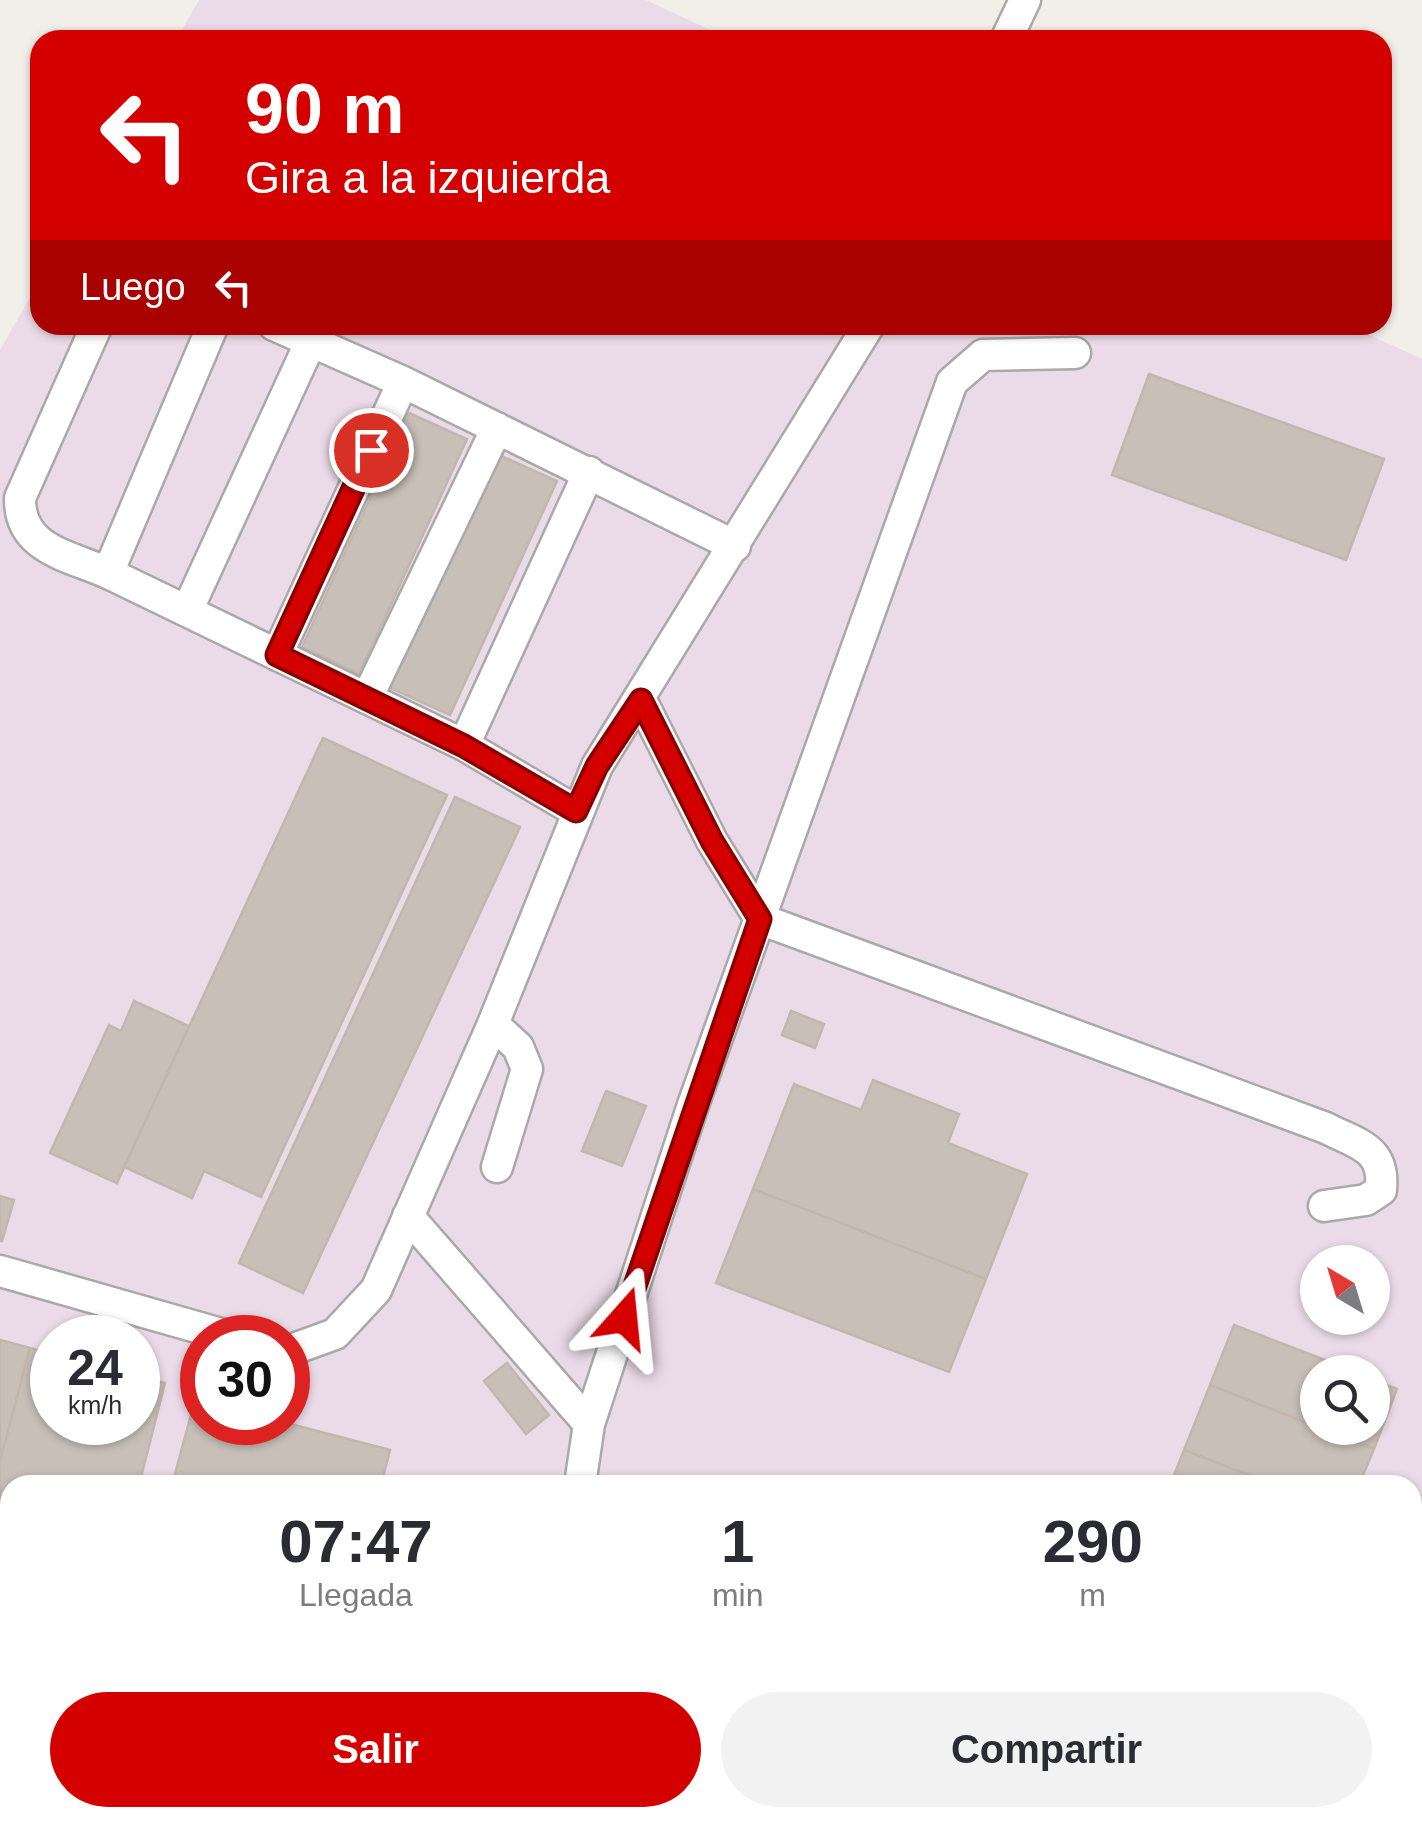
<!DOCTYPE html>
<html lang="es">
<style>
body{margin:0;font-family:Helvetica,sans-serif;background:#f2f2f3;color:#2b2b33;height:100vh;display:flex;flex-direction:column;font-size:38px;white-space:nowrap}
*{box-sizing:border-box;margin:0}
p{font-size:32px;color:#7c7c81}
.icon{flex:none;width:55px;height:55px;fill:none;stroke:currentColor;stroke-width:2;stroke-linecap:round;stroke-linejoin:round}
.map{position:relative;flex:1;overflow:hidden}
.panel{position:absolute;left:0px;top:1475px;width:1422px;height:352px;display:flex;flex-direction:column;background:#fff;border-radius:30px 30px 0 0;box-shadow:0 2px 8px #0004}
.panel>*{flex:none}
.guide{position:absolute;left:30px;top:30px;width:1362px;height:305px;border-radius:30px;box-shadow:0 2px 8px #0004;background:#d40000;color:#fff;overflow:hidden}
.needle{width:65px;rotate:322deg}
.controls{position:absolute;left:1300px;top:1245px;display:grid;gap:20px}
.controls a{display:grid;place-items:center;width:90px;height:90px;border-radius:50%;background:#fff;box-shadow:0 2px 8px #0004;font-size:50px}
.speed{position:absolute;left:30px;top:1315px;display:flex;gap:20px;font-size:50px;font-weight:700;text-align:center}
.speed>*{display:grid;place-content:center;width:130px;height:130px;border-radius:50%;background:#fff;box-shadow:0 2px 8px #0004;line-height:1}
.speed small{font-size:25px;font-weight:400}
.speed .limit{border:15px solid #d22;background:#fff;color:#111}
.pin{position:absolute;display:grid;place-items:center;width:85px;height:85px;color:#fff;margin:-42px;border:5px solid #fff;border-radius:50%;box-shadow:0 2px 10px #0007}
.me{position:absolute;width:110px;margin:-55px;rotate:18deg;stroke-linejoin:round;filter:drop-shadow(0 0 8px #0008)}
.turn{display:flex;align-items:center;gap:35px;height:210px;padding:0 50px;font-size:45px}
.turn .icon{width:130px;height:130px;stroke-width:2.5}
.turn b{display:block;font-size:70px;line-height:85px}
.then{display:flex;align-items:center;height:95px;padding:0 50px;background:#0003;gap:20px;font-size:38px}
.eta{display:flex;justify-content:space-evenly;align-items:center;height:170px;text-align:center}
.eta b{font-size:60px;font-weight:800;line-height:70px}
.cta{display:flex;gap:20px;margin-top:auto;padding:20px 50px}
.cta a{flex:1;height:115px;border-radius:60px;background:#d40000;color:#fff;font-size:40px;font-weight:800;line-height:115px;text-align:center}
.cta a+a{background:#f2f2f3;color:#2b2b33}
.map>svg:first-child{display:block}
.industrial{fill:#ebdbe8;fill-rule:evenodd}
.building{fill:#c7bfb8;stroke:#c4b6ab;stroke-width:2.5}
.lines{fill:none;stroke-linecap:round;stroke-linejoin:round}
.minor-casing{stroke:#a9a9a9;stroke-width:35}
.minor{stroke:#fff;stroke-width:30}
.route-casing{stroke:#8a0000;stroke-width:25}
.route{stroke:#d40000;stroke-width:18}
</style>
<div class="map">
<svg width="1422" height="1826" viewBox="0 0 1422 1826">
<rect width="100%" height="100%" fill="#f2efe9"/>
<path class="industrial" d="M 199,0 L 646,0 L 732,40 L 176,40 Z
M 40,280 L 40,325 L 1348,325 L 1422,359 L 1422,1826 L 0,1826 L 0,350 ZM 1318,1262 L 1372,1262 L 1372,1318 L 1318,1318 ZM 52,1338 L 138,1338 L 138,1422 L 52,1422 ZM 202,1338 L 288,1338 L 288,1422 L 202,1422 ZM 1318,1372 L 1372,1372 L 1372,1428 L 1318,1428 ZM 10,1485 L 1412,1485 L 1412,1818 L 10,1818 Z"/>
<path class="building" d="M 1149,374 L 1384,459 L 1346,560 L 1112,475 Z
M 409,413 L 467,439 L 359,674 L 302,647 Z
M 497,454 L 557,481 L 450,715 L 390,688 Z
M 323,738 L 447,795 L 261,1197 L 204,1171 L 192,1198 L 124,1167 Z
M 455,797 L 520,827 L 303,1293 L 239,1263 Z
M 134,1001 L 189,1026 L 117,1183 L 50,1153 L 109,1025 L 121,1031 Z
M 791,1011 L 824,1024 L 815,1048 L 782,1035 Z
M 873,1080 L 959,1114 L 948,1143 L 1027,1174 L 986,1279 L 753,1189 L 794,1084 L 861,1110 Z
M 606,1091 L 646,1106 L 622,1166 L 582,1151 Z
M 753,1189 L 986,1279 L 949,1372 L 716,1283 Z
M 0,1196 L 14,1200 L 2,1241 L 0,1241 Z
M 1234,1325 L 1356,1372 L 1318,1372 L 1318,1427 L 1210,1385 Z
M 0,1340 L 30,1348 L 0,1461 Z
M 30,1348 L 52,1354 L 52,1422 L 138,1422 L 138,1376 L 165,1383 L 139,1485 L 10,1485 L 10,1817 L 0,1814 L 0,1461 Z
M 507,1363 L 549,1415 L 526,1434 L 484,1381 Z
M 1372,1379 L 1397,1389 L 1374,1449 L 1319,1428 L 1372,1428 Z
M 1210,1385 L 1374,1449 L 1359,1485 L 1275,1485 L 1184,1450 Z
M 195,1400 L 202,1402 L 202,1422 L 283,1422 L 390,1450 L 381,1485 L 172,1485 Z
M 1184,1450 L 1275,1485 L 1170,1485 Z
M 1412,1708 L 1422,1710 L 1422,1760 L 1412,1757 Z
M 13,1818 L 50,1818 L 48,1826 Z
M 88,1818 L 221,1818 L 219,1826 L 86,1826 Z
M 229,1818 L 236,1818 L 269,1826 L 227,1826 Z
M 1019,1818 L 1105,1818 L 1101,1826 L 1016,1826 Z"/>
<g class="lines">
<g class="minor-casing">
<path id="minor" d="M 1006,40 L 1025,0
M 97,325 L 20,498 C 19,549 67,555 108,573
M 213,325 L 108,573 L 464,745 L 576,811
M 274,325 L 403,382 L 735,546
M 187,611 L 311,341
M 277,655 L 403,382
M 367,698 L 497,428
M 641,700 L 712,841 L 760,919 L 1326,1128 C 1359,1145 1385,1148 1381,1190 L 1366,1200 L 1324,1206
M 464,745 L 589,472
M 493,1024 L 518,1047 L 527,1069 L 497,1167
M 408,1216 L 589,1424
M 0,1271 L 235,1338
M 288,1351 L 335,1334 L 376,1290 L 493,1024 L 597,766 L 869,325
M 580,1485 L 589,1424 L 693,1105 L 952,382 L 983,355 L 1075,353
M 1412,1791 L 1422,1796
M 559,1826 L 562,1818"/>
</g>
<use href="#minor" class="minor"/>
</g>
<g class="lines">
<g class="route-casing">
<path id="route" d="M 371,450 L 277,655 L 464,746 L 576,811 L 597,766 L 641,700 L 712,841 L 760,919 L 624,1318"/>
</g>
<use href="#route" class="route"/>
</g>
</svg>
<div class="controls">
<a><svg class="needle" viewBox="-14 -14 28 28"><path d="M0-13l5 13h-10z" fill="#e53935"/><path d="M0 13l5-13h-10z" fill="#7c7c81"/></svg></a>
<a><svg class="icon" aria-label="search" viewBox="0 0 24 24"><circle cx="10" cy="10" r="6"/><path d="M15 15l6 6"/></svg></a>
</div>
<div class="speed"><div>24<small>km/h</small></div><div class="limit">30</div></div>
<div class="pin" style="left:371px;top:450px;background:#d93025"><svg class="icon" aria-label="arrive" viewBox="0 0 24 24"><path d="M6 21V4h12l-3 4 3 4H6"/></svg></div>
<svg class="me" style="left:624px;top:1318px" viewBox="-20 -20 40 40"><path d="M0-17L14 15 0 8-14 15z" fill="#d40000" stroke="#fff" stroke-width="4"/></svg>
<div class="guide">
<div class="turn"><svg class="icon" aria-label="left" viewBox="0 0 24 24"><path d="M17 20v-9H6M10 6l-5 5 5 5"/></svg><div><b>90 m</b>Gira a la izquierda</div></div>
<div class="then">Luego<svg class="icon" aria-label="left" viewBox="0 0 24 24"><path d="M17 20v-9H6M10 6l-5 5 5 5"/></svg></div>
</div>
<section class="panel">
<div class="eta">
<div><b>07:47</b><p>Llegada</p></div>
<div><b>1</b><p>min</p></div>
<div><b>290</b><p>m</p></div>
</div>
<div class="cta"><a>Salir</a><a>Compartir</a></div>
</section>
</div>
